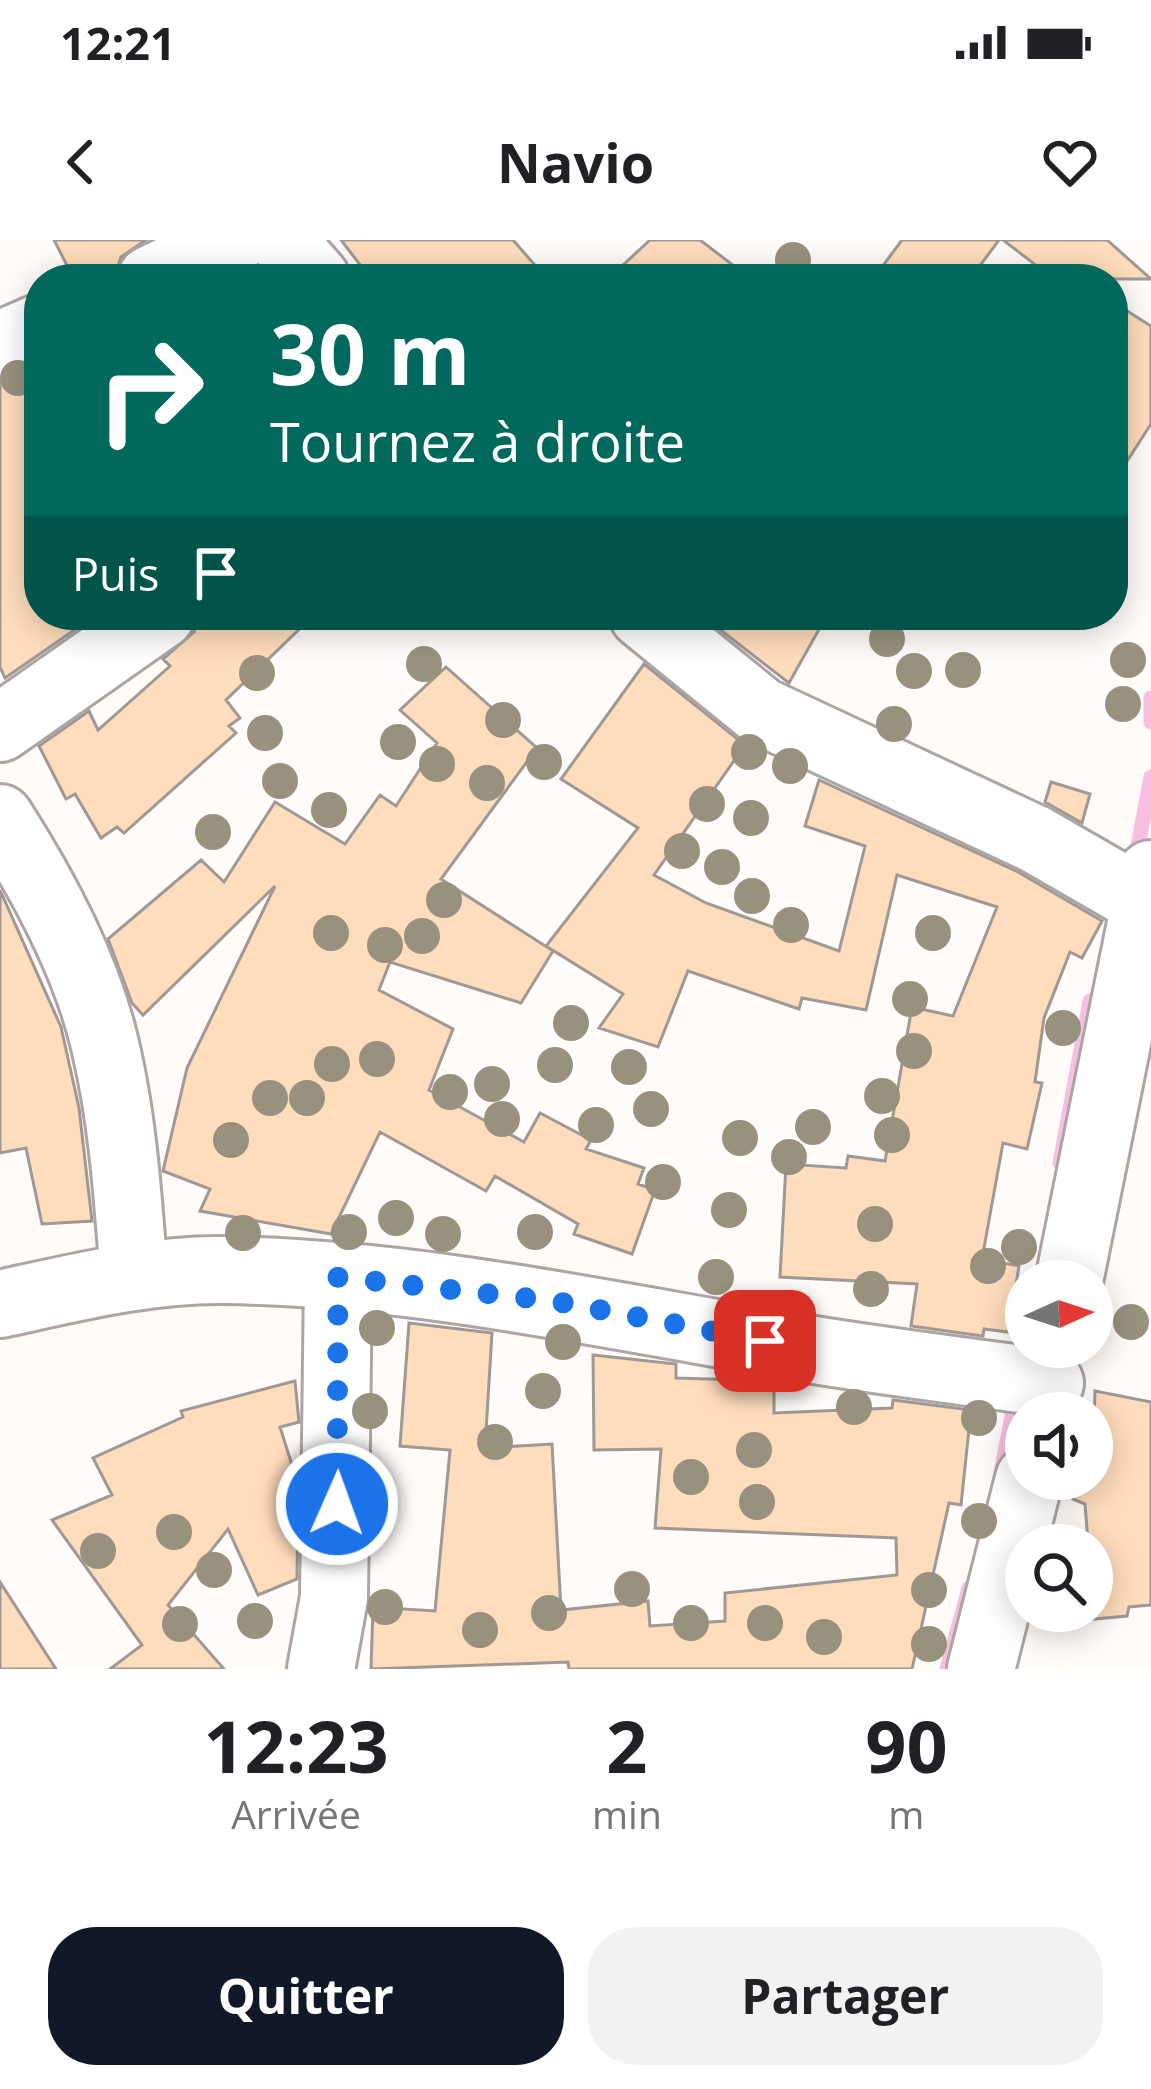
<!DOCTYPE html>
<html lang="fr">
<meta charset="utf-8">
<style>
body{margin:0;font-family:"Open Sans",sans-serif;background:#f2f2f2;color:#202124;height:100vh;display:flex;flex-direction:column;font-size:45px;white-space:nowrap}
*{box-sizing:border-box;margin:0}
p{font-size:39px;color:#757577}
.icon{flex:none;width:66px;height:66px;fill:none;stroke:currentColor;stroke-width:2;stroke-linecap:round;stroke-linejoin:round}
.map{position:relative;height:1429px;overflow:hidden}
.drawer{display:flex;flex-direction:column;background:#fff;flex:1}
.drawer>*{flex:none}
.hud{position:absolute;left:24px;top:24px;width:1104px;height:366px;border-radius:48px;box-shadow:0 6px 30px #0003;background:#00695c;color:#fff;overflow:hidden}
.needle{width:78px;rotate:87deg}
.tools{position:absolute;left:1005px;top:1020px;display:grid;gap:24px}
.tools a{display:grid;place-items:center;width:108px;height:108px;border-radius:50%;background:#fff;box-shadow:0 6px 30px #0003;font-size:60px}
.pin{position:absolute;display:grid;place-items:center;width:102px;height:102px;color:#fff;margin:-51px;border-radius:24px;box-shadow:0 6px 18px #0006}
.me{position:absolute;width:132px;margin:-66px;rotate:2deg;stroke-linejoin:round;filter:drop-shadow(0 0 9px #0008)}
.turn{display:flex;align-items:center;gap:42px;height:252px;padding:0 48px;font-size:54px}
.turn .icon{width:156px;height:156px;stroke-width:2.5}
.turn b{display:block;font-size:84px;line-height:102px}
.then{display:flex;align-items:center;height:114px;padding:0 48px;background:#0003;gap:24px;font-size:45px}
.eta{display:flex;justify-content:space-evenly;align-items:center;height:204px;text-align:center}
.eta b{font-size:72px;font-weight:700;line-height:84px}
.cta{display:flex;gap:24px;margin-top:auto;padding:24px 48px}
.cta a{flex:1;height:138px;border-radius:48px;background:#111827;color:#fff;font-size:48px;font-weight:700;line-height:138px;text-align:center}
.cta a+a{background:#f2f2f2;color:#202124}
.status{display:flex;justify-content:space-between;align-items:center;height:84px;padding:0 60px;background:#fff;direction:ltr}
.status svg{height:33px;fill:currentColor}
header{display:flex;justify-content:space-between;align-items:center;height:156px;padding:0 48px;background:#fff;font-size:54px;font-weight:700}
.map>svg:first-child{display:block}
.lines{fill:none;stroke-linecap:round;stroke-linejoin:round}
.stream{stroke:#f7bfe1;stroke-width:15}
.building{fill:#ffdcbc;stroke:#9e9995;stroke-width:3}
.minor-casing{stroke:#aca5a4;stroke-width:72}
.minor{stroke:#fff;stroke-width:66}
.tree{fill:#98917e}
.route{stroke:#1a73e8;stroke-width:21;stroke-dasharray:0 37.8}
</style>
<div class="status"><b>12:21</b><svg viewBox="0 0 49 12"><path d="M0 12V9h3v3zM5 12V6h3v6zM10 12V3h3v9zM15 12V0h3v12zM26 1h20v11H26zM47 4h2v5h-2z"/></svg></div>
<header><svg class="icon" aria-label="back" viewBox="0 0 24 24"><path d="M15 5l-7 7 7 7"/></svg>Navio<svg class="icon" aria-label="heart" viewBox="0 0 24 24"><path d="M12 20l-8-8c-3-5 5-10 8-4 3-6 11-1 8 4z"/></svg></header>
<div class="map">
<svg width="1151" height="1429" viewBox="0 0 1151 1429">
<rect width="100%" height="100%" fill="#fffbf9"/>
<g class="lines">
<path class="stream" d="M 1151,458 L 1151,482
M 1135,622 L 1151,537
M 1060,923 L 1090,761
M 1001,1233 L 1016,1156
M 947,1429 L 969,1348"/>
</g>
<path class="building" d="M 54,0 L 146,0 L 121,17 L 114,39 L 74,39 Z
M 341,0 L 513,0 L 547,39 L 371,39 Z
M 650,0 L 700,0 L 751,39 L 608,39 Z
M 902,0 L 999,0 L 970,39 L 873,39 Z
M 1003,0 L 1107,0 L 1151,39 L 1054,39 Z
M 1113,62 L 1151,86 L 1151,184 L 1113,243 Z
M 17,138 L 39,178 L 39,375 L 96,375 L 5,438 L 0,427 L 0,142 Z
M 198,375 L 314,375 L 226,460 L 240,478 L 229,486 L 236,493 L 124,593 L 117,587 L 101,598 L 75,554 L 66,559 L 39,506 L 89,471 L 98,490 L 170,426 L 163,419 L 194,392 Z
M 726,375 L 827,375 L 789,443 L 718,388 Z
M 644,424 L 745,505 L 654,635 L 706,663 L 839,711 L 865,606 L 805,586 L 819,540 L 1018,632 L 1102,681 L 1082,718 L 1070,712 L 1044,778 L 1035,842 L 1042,843 L 1027,909 L 1003,903 L 982,1019 L 1019,1026 L 1008,1092 L 984,1089 L 983,1096 L 911,1086 L 917,1044 L 780,1037 L 786,924 L 846,928 L 848,916 L 885,921 L 912,767 L 953,776 L 997,667 L 897,635 L 866,770 L 802,758 L 799,769 L 688,731 L 658,807 L 599,788 L 623,754 L 546,706 L 638,588 L 561,539 Z
M 446,427 L 537,508 L 441,639 L 553,711 L 521,763 L 390,722 L 379,750 L 453,789 L 429,850 L 524,902 L 540,873 L 591,900 L 586,909 L 644,928 L 638,944 L 655,950 L 632,1014 L 574,994 L 578,984 L 495,936 L 486,951 L 380,892 L 331,994 L 200,971 L 210,949 L 163,931 L 187,828 L 275,646 L 143,775 L 132,763 L 108,699 L 201,620 L 224,642 L 275,562 L 345,604 L 380,555 L 396,566 L 437,503 L 400,470 Z
M 1051,542 L 1090,554 L 1082,583 L 1045,562 Z
M 0,650 L 61,787 L 79,868 L 92,981 L 42,984 L 26,908 L 0,913 Z
M 409,1083 L 492,1093 L 485,1208 L 552,1204 L 561,1370 L 648,1361 L 650,1386 L 725,1381 L 725,1353 L 897,1335 L 896,1298 L 655,1288 L 661,1209 L 594,1210 L 593,1115 L 676,1124 L 676,1138 L 774,1141 L 774,1173 L 892,1168 L 893,1160 L 971,1170 L 961,1265 L 949,1263 L 912,1429 L 569,1429 L 568,1422 L 371,1429 L 373,1367 L 435,1371 L 450,1210 L 400,1206 Z
M 295,1141 L 299,1182 L 280,1187 L 298,1244 L 297,1339 L 258,1355 L 228,1289 L 168,1365 L 224,1429 L 110,1429 L 142,1405 L 52,1280 L 112,1255 L 93,1218 L 183,1177 L 181,1171 Z
M 1095,1151 L 1151,1162 L 1151,1365 L 1129,1367 L 1127,1376 L 1094,1379 L 1085,1264 L 1073,1259 L 1077,1239 L 1092,1239 Z
M 0,1342 L 56,1429 L 0,1429 Z"/>
<g class="lines">
<g class="minor-casing">
<path id="minor" d="M 282,0 L 316,39
M 151,39 L 234,0
M 0,105 L 39,88
M 643,375 L 761,471 L 1035,599 L 1146,663
M 0,488 L 161,375
M 0,578 C 43,645 87,727 105,805 C 123,880 128,959 134,1036
M 1069,1041 L 1151,634
M 0,1064 C 74,1048 148,1029 224,1030 C 421,1033 614,1077 808,1109 C 888,1122 970,1132 1050,1143
M 321,1429 L 334,1358 L 338,1037
M 981,1429 L 1029,1239"/>
</g>
<use href="#minor" class="minor"/>
</g>
<g class="tree">
<circle cx="793" cy="20" r="18"/>
<circle cx="18" cy="138" r="18"/>
<circle cx="887" cy="399" r="18"/>
<circle cx="1128" cy="420" r="18"/>
<circle cx="424" cy="424" r="18"/>
<circle cx="963" cy="430" r="18"/>
<circle cx="914" cy="431" r="18"/>
<circle cx="257" cy="433" r="18"/>
<circle cx="1123" cy="464" r="18"/>
<circle cx="503" cy="480" r="18"/>
<circle cx="894" cy="484" r="18"/>
<circle cx="265" cy="493" r="18"/>
<circle cx="398" cy="502" r="18"/>
<circle cx="749" cy="512" r="18"/>
<circle cx="544" cy="522" r="18"/>
<circle cx="437" cy="524" r="18"/>
<circle cx="790" cy="526" r="18"/>
<circle cx="280" cy="541" r="18"/>
<circle cx="487" cy="543" r="18"/>
<circle cx="707" cy="564" r="18"/>
<circle cx="329" cy="570" r="18"/>
<circle cx="751" cy="578" r="18"/>
<circle cx="213" cy="592" r="18"/>
<circle cx="682" cy="611" r="18"/>
<circle cx="722" cy="627" r="18"/>
<circle cx="752" cy="656" r="18"/>
<circle cx="444" cy="660" r="18"/>
<circle cx="791" cy="685" r="18"/>
<circle cx="331" cy="693" r="18"/>
<circle cx="933" cy="693" r="18"/>
<circle cx="422" cy="696" r="18"/>
<circle cx="385" cy="705" r="18"/>
<circle cx="910" cy="759" r="18"/>
<circle cx="571" cy="783" r="18"/>
<circle cx="1063" cy="788" r="18"/>
<circle cx="914" cy="811" r="18"/>
<circle cx="377" cy="819" r="18"/>
<circle cx="332" cy="824" r="18"/>
<circle cx="555" cy="825" r="18"/>
<circle cx="629" cy="827" r="18"/>
<circle cx="492" cy="844" r="18"/>
<circle cx="450" cy="852" r="18"/>
<circle cx="882" cy="856" r="18"/>
<circle cx="270" cy="858" r="18"/>
<circle cx="307" cy="858" r="18"/>
<circle cx="651" cy="869" r="18"/>
<circle cx="502" cy="879" r="18"/>
<circle cx="596" cy="885" r="18"/>
<circle cx="813" cy="887" r="18"/>
<circle cx="892" cy="895" r="18"/>
<circle cx="740" cy="898" r="18"/>
<circle cx="231" cy="900" r="18"/>
<circle cx="789" cy="917" r="18"/>
<circle cx="663" cy="942" r="18"/>
<circle cx="729" cy="970" r="18"/>
<circle cx="396" cy="978" r="18"/>
<circle cx="875" cy="984" r="18"/>
<circle cx="349" cy="992" r="18"/>
<circle cx="535" cy="992" r="18"/>
<circle cx="243" cy="993" r="18"/>
<circle cx="443" cy="994" r="18"/>
<circle cx="1019" cy="1007" r="18"/>
<circle cx="988" cy="1026" r="18"/>
<circle cx="716" cy="1037" r="18"/>
<circle cx="871" cy="1049" r="18"/>
<circle cx="1131" cy="1082" r="18"/>
<circle cx="377" cy="1088" r="18"/>
<circle cx="563" cy="1102" r="18"/>
<circle cx="543" cy="1151" r="18"/>
<circle cx="854" cy="1167" r="18"/>
<circle cx="370" cy="1171" r="18"/>
<circle cx="979" cy="1178" r="18"/>
<circle cx="495" cy="1202" r="18"/>
<circle cx="754" cy="1210" r="18"/>
<circle cx="691" cy="1237" r="18"/>
<circle cx="757" cy="1262" r="18"/>
<circle cx="979" cy="1281" r="18"/>
<circle cx="174" cy="1292" r="18"/>
<circle cx="98" cy="1311" r="18"/>
<circle cx="214" cy="1330" r="18"/>
<circle cx="632" cy="1349" r="18"/>
<circle cx="929" cy="1350" r="18"/>
<circle cx="385" cy="1367" r="18"/>
<circle cx="549" cy="1373" r="18"/>
<circle cx="255" cy="1381" r="18"/>
<circle cx="691" cy="1383" r="18"/>
<circle cx="765" cy="1383" r="18"/>
<circle cx="180" cy="1384" r="18"/>
<circle cx="480" cy="1390" r="18"/>
<circle cx="824" cy="1397" r="18"/>
<circle cx="929" cy="1404" r="18"/>
</g>
<g class="lines">
<path class="route" d="M 337,1264 L 338,1037 L 554,1061 L 765,1101"/>
</g>
</svg>
<div class="tools">
<a><svg class="needle" viewBox="-14 -14 28 28"><path d="M0-13l5 13h-10z" fill="#e53935"/><path d="M0 13l5-13h-10z" fill="#757577"/></svg></a>
<a><svg class="icon" aria-label="sound" viewBox="0 0 24 24"><path d="M4 9h4l5-4v14l-5-4H4zM17 9q2 3 0 6"/></svg></a>
<a><svg class="icon" aria-label="search" viewBox="0 0 24 24"><circle cx="10" cy="10" r="6"/><path d="M15 15l6 6"/></svg></a>
</div>
<div class="pin" style="left:765px;top:1101px;background:#d93025"><svg class="icon" aria-label="arrive" viewBox="0 0 24 24"><path d="M6 21V4h12l-3 4 3 4H6"/></svg></div>
<svg class="me" style="left:337px;top:1264px" viewBox="-20 -20 40 40"><circle r="17" fill="#1a73e8" stroke="#fff" stroke-width="3"/><path d="M0-11L8 9 0 5-8 9z" fill="#fff"/></svg>
<div class="hud">
<div class="turn"><svg class="icon" aria-label="right" viewBox="0 0 24 24"><path d="M7 20v-9h11M14 6l5 5-5 5"/></svg><div><b>30 m</b>Tournez à droite</div></div>
<div class="then">Puis<svg class="icon" aria-label="arrive" viewBox="0 0 24 24"><path d="M6 21V4h12l-3 4 3 4H6"/></svg></div>
</div>
</div>
<section class="drawer">
<div class="eta">
<div><b>12:23</b><p>Arrivée</p></div>
<div><b>2</b><p>min</p></div>
<div><b>90</b><p>m</p></div>
</div>
<div class="cta"><a>Quitter</a><a>Partager</a></div>
</section>
